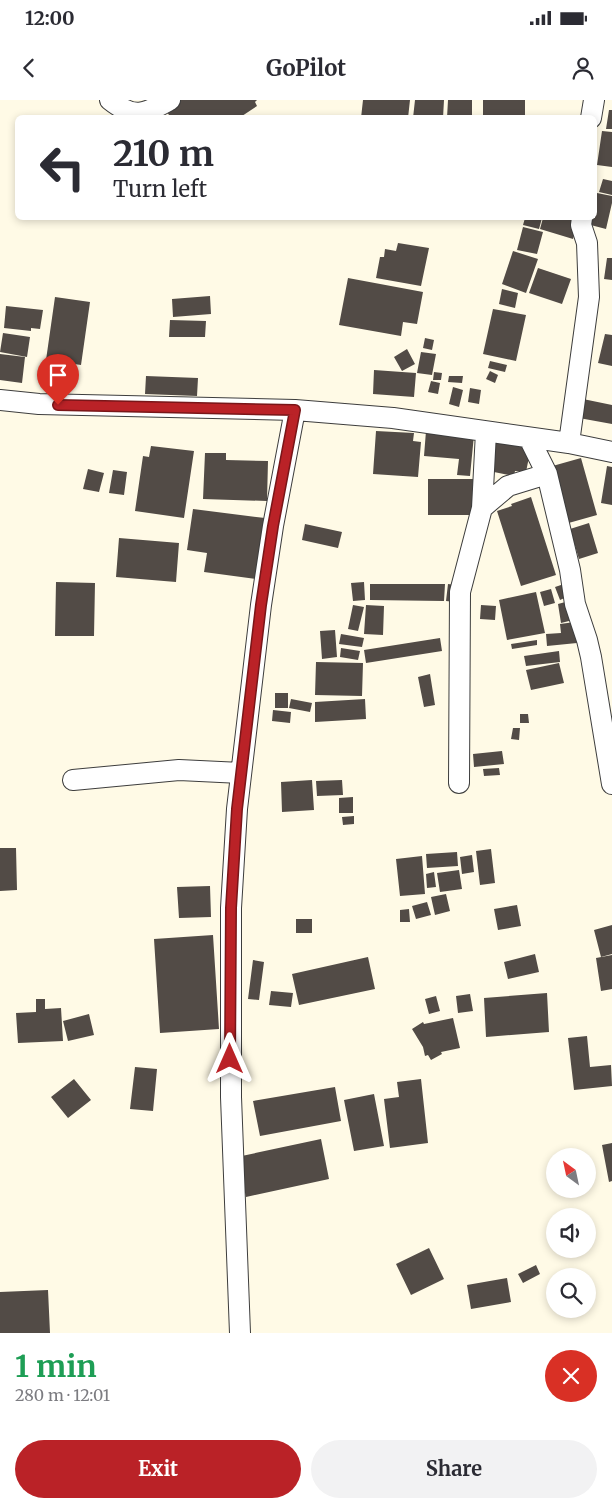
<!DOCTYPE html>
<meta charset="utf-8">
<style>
body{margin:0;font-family:Merriweather,serif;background:#f2f2f3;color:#2b2b33;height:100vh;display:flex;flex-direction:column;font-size:19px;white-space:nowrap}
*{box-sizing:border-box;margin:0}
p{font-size:16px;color:#7c7c81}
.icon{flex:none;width:28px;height:28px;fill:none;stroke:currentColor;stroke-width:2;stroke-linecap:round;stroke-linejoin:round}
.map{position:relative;height:1233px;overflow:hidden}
.panel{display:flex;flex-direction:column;background:#fff;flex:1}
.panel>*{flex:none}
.banner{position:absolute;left:15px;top:15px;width:582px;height:105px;border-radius:8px;box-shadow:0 2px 8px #0003;background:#fff;color:#2b2b33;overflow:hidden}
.needle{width:32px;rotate:327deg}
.tools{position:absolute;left:546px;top:1048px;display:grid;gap:10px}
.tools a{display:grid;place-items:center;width:50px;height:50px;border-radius:50%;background:#fff;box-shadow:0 2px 8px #0003;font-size:25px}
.pin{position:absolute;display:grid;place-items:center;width:42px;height:42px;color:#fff;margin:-51px -21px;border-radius:50% 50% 50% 0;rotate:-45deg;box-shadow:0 0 5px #0007}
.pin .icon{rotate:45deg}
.me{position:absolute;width:55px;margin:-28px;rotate:0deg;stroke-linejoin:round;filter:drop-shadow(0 0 4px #0008)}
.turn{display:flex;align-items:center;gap:18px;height:105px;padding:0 15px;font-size:22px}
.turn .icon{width:65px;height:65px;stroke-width:2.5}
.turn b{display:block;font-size:35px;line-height:42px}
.round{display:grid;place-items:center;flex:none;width:52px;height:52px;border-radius:26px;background:#f2f2f3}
.overview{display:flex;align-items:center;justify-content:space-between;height:85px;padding:0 15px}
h1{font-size:30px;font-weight:700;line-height:38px;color:#1e9e55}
.primary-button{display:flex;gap:10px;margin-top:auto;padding:10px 15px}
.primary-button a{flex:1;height:58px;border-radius:30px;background:#ba2227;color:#fff;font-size:20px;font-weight:700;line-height:58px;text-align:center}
.primary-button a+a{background:#f2f2f3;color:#2b2b33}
.status{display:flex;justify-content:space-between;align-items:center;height:35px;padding:0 25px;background:#fff;direction:ltr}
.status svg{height:14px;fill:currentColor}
header{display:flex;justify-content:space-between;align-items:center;height:65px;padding:0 15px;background:#fff;font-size:22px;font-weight:700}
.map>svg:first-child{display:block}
.building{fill:#524b46}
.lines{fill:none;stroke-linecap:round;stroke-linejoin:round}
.minor-casing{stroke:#3d3d3d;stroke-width:22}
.minor{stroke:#fff;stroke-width:20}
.route-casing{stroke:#791619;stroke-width:12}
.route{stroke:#ba2227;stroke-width:9}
</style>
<div class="status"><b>12:00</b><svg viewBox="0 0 49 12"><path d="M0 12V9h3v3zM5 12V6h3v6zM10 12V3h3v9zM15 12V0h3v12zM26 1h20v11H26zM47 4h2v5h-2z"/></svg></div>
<header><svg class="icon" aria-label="back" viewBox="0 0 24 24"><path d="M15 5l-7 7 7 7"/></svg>GoPilot<svg class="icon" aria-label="person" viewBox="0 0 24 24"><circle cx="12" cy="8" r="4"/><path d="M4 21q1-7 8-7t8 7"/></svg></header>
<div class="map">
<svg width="612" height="1233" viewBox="0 0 612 1233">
<rect width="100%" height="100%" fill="#fffae6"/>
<path class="building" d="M 178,0 L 257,0 L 255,2 L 257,6 L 239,18 L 171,18 L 167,12 L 180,3 Z
M 363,0 L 410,0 L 408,18 L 361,18 Z
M 415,0 L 444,0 L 443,18 L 413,18 Z
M 448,0 L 472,0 L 472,18 L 447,18 Z
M 483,0 L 525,0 L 525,18 L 483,18 Z
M 609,10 L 612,10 L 612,29 L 606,29 Z
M 602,31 L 612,32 L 612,67 L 597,65 Z
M 603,79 L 612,81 L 612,95 L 599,92 Z
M 597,93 L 612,96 L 612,103 L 606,129 L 583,123 L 585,118 L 595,118 L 595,101 Z
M 525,118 L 542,118 L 539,129 L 523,125 Z
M 543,118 L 567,118 L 578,121 L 573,139 L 540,129 Z
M 523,127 L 543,132 L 537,154 L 517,150 Z
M 398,143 L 429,148 L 421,186 L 376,178 L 380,157 L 384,157 L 385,149 L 396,151 Z
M 513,151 L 538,159 L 526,193 L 502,184 Z
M 607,158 L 612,158 L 612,180 L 604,179 Z
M 538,168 L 571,179 L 562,204 L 529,193 Z
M 348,178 L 423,192 L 417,224 L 403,222 L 401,236 L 339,225 Z
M 502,189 L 518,193 L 515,208 L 499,204 Z
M 210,196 L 211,214 L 173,217 L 172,199 Z
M 55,197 L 90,202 L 81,265 L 46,260 Z
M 6,206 L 43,210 L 40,229 L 31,228 L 31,231 L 4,228 Z
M 493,209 L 526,215 L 516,261 L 483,254 Z
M 170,220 L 206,221 L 205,237 L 169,237 Z
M 3,233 L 30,237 L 27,257 L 0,252 Z
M 605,234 L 612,235 L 612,266 L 598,263 Z
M 425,238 L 434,240 L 432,250 L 423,248 Z
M 407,249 L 415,264 L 402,271 L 394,257 Z
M 421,252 L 436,254 L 432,275 L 417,273 Z
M 0,254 L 25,257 L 22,283 L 0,280 Z
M 490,261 L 507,265 L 505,272 L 488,268 Z
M 374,270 L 416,273 L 414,297 L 373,294 Z
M 490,271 L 498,275 L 495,283 L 486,279 Z
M 434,272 L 442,273 L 441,280 L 433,280 Z
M 146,276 L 198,278 L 197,296 L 145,294 Z
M 449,276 L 463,276 L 462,283 L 448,282 Z
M 431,281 L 440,283 L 438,294 L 428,292 Z
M 453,287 L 463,290 L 459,307 L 449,304 Z
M 470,288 L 481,290 L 479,304 L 468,302 Z
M 583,299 L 612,305 L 612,324 L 579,318 Z
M 376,331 L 414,333 L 413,341 L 421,342 L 418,377 L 373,374 Z
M 426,331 L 474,335 L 470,376 L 457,375 L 459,359 L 424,356 Z
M 494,341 L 531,347 L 526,372 L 515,371 L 514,376 L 489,371 Z
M 151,346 L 194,351 L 184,418 L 135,411 L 143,356 L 149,357 Z
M 205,353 L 226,353 L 226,360 L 268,361 L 267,401 L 203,399 Z
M 581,358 L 597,415 L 565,424 L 549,367 Z
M 607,366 L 612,367 L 612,405 L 601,403 Z
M 88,369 L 104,373 L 99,392 L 83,389 Z
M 113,370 L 127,372 L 124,395 L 109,393 Z
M 428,379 L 473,379 L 472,415 L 428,415 Z
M 531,397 L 556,475 L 521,486 L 497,411 L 512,406 L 511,404 Z
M 193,409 L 265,418 L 256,479 L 204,472 L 207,453 L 187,450 Z
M 589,423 L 598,453 L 579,459 L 570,429 Z
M 305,424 L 342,432 L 338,448 L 302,440 Z
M 119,438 L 179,443 L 176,482 L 116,477 Z
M 56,482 L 95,483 L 94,536 L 55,536 Z
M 364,482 L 365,500 L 353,501 L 351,483 Z
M 370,484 L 445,484 L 444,501 L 370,500 Z
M 448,484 L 456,485 L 455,502 L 446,501 Z
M 564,484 L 569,496 L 560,500 L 555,487 Z
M 551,489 L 555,503 L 544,506 L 540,492 Z
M 536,492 L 545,533 L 507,540 L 499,500 Z
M 569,501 L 573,520 L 561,523 L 558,504 Z
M 353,505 L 364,507 L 358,531 L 348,529 Z
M 366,505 L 384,506 L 383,535 L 364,534 Z
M 481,505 L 496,506 L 495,520 L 480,519 Z
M 575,522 L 577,543 L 547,546 L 546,534 L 561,533 L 560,524 Z
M 335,530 L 337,557 L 322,559 L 320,531 Z
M 341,534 L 364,538 L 362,547 L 339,544 Z
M 440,538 L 442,551 L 366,563 L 364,550 Z
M 537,540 L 537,545 L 512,549 L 511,544 Z
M 341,548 L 360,551 L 358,560 L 340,557 Z
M 559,551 L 560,562 L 526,566 L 524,556 Z
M 316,562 L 363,563 L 362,596 L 315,595 Z
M 559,563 L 564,583 L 531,590 L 526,570 Z
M 430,574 L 435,605 L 424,607 L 418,577 Z
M 275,593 L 288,593 L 288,608 L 275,608 Z
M 291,599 L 312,603 L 310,612 L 289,608 Z
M 365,599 L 366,619 L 315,622 L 315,602 Z
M 273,610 L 291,612 L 290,623 L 272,621 Z
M 520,614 L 528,614 L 529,623 L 520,623 Z
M 513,628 L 520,628 L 519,640 L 511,639 Z
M 502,651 L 504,664 L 474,667 L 473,654 Z
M 499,668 L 500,675 L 484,676 L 483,669 Z
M 312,680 L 314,710 L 282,712 L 281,682 Z
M 342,680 L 343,695 L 317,696 L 316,681 Z
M 353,697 L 353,713 L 339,713 L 339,698 Z
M 354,716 L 354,724 L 343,725 L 342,717 Z
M 0,748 L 16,748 L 17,790 L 0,791 Z
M 491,749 L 495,783 L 480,785 L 476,751 Z
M 457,752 L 458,766 L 427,768 L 426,754 Z
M 472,755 L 474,772 L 462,774 L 460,757 Z
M 422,756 L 425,794 L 400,796 L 396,759 Z
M 459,770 L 462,789 L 440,792 L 437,773 Z
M 434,772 L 436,787 L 427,788 L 426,774 Z
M 210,786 L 211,817 L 179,818 L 177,787 Z
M 446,794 L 450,811 L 435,815 L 431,797 Z
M 427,802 L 431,815 L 416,819 L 412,806 Z
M 517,805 L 521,826 L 498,830 L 494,809 Z
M 409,809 L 410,822 L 400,822 L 400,810 Z
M 296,819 L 312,819 L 312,833 L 296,833 Z
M 612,825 L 612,854 L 601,857 L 594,830 Z
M 213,835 L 219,929 L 160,933 L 154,839 Z
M 535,854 L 539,872 L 508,879 L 504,862 Z
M 612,855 L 612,889 L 601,891 L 596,858 Z
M 368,857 L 375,889 L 299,905 L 292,874 Z
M 253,860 L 264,862 L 259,900 L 248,899 Z
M 271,891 L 293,893 L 291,907 L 269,905 Z
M 547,893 L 549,932 L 486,937 L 484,898 Z
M 470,894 L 473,911 L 458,913 L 456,896 Z
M 436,896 L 440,911 L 429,914 L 425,899 Z
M 36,899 L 45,899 L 45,909 L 61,908 L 63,941 L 18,943 L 16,913 L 36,912 Z
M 89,914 L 94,935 L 68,941 L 63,921 Z
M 453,918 L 460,948 L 441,952 L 442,954 L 431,960 L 428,955 L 425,956 L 423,947 L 412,929 L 423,922 L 424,924 Z
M 587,936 L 590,967 L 611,965 L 612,986 L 574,990 L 568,938 Z
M 135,967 L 157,969 L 153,1011 L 130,1009 Z
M 74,979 L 91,1000 L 68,1018 L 51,997 Z
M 421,979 L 428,1043 L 390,1048 L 384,999 L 399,997 L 397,982 Z
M 335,987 L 341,1021 L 260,1036 L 253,1001 Z
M 374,994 L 384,1046 L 354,1051 L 344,1000 Z
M 321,1039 L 329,1079 L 246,1097 L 237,1057 Z
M 612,1043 L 612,1081 L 609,1082 L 602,1045 Z
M 429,1148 L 444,1179 L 411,1195 L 396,1164 Z
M 536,1165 L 540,1174 L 523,1183 L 518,1174 Z
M 507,1178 L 511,1202 L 471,1209 L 467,1185 Z
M 48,1190 L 50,1233 L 0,1233 L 0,1192 Z"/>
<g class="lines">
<g class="minor-casing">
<path id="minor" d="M 110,0 C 135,20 144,14 170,0
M 591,18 L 594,0
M 0,300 L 39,304 L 295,310 L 393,318 L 569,343 L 612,352
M 529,338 L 547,374 L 570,470 L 575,504 L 587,540 L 591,557 L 612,684
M 569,343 L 589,197 L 587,143 L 581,125 L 582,118
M 482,408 L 508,386 L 547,374
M 73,680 L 179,670 L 241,673
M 459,683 L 460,492 L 482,408 L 486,332
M 240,1233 L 231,997 L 231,808 L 237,709 L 261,505 L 273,426 L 295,310"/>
</g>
<use href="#minor" class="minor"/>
</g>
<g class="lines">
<g class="route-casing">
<path id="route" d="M 58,305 L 295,310 L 273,426 L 261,505 L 237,709 L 231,808 L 230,959"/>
</g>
<use href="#route" class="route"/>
</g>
</svg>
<div class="tools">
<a><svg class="needle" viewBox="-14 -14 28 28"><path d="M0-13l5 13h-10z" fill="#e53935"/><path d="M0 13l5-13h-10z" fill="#7c7c81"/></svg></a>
<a><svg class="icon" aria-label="sound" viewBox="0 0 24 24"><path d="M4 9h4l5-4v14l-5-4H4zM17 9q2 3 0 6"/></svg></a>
<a><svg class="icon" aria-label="search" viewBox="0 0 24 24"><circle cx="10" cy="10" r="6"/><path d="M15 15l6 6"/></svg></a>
</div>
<div class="pin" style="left:58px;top:305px;background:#d93025"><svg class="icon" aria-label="arrive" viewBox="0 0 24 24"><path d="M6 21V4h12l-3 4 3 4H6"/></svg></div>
<svg class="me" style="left:230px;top:959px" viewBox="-20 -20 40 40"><path d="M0-17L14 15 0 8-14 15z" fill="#ba2227" stroke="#fff" stroke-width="4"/></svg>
<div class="banner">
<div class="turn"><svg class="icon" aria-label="left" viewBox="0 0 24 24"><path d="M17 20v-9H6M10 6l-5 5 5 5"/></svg><div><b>210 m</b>Turn left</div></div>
</div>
</div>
<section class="panel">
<div class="overview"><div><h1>1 min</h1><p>280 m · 12:01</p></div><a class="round" style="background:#d93025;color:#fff"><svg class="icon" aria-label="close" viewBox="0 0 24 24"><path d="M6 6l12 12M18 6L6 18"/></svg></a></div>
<div class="primary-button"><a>Exit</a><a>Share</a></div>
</section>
